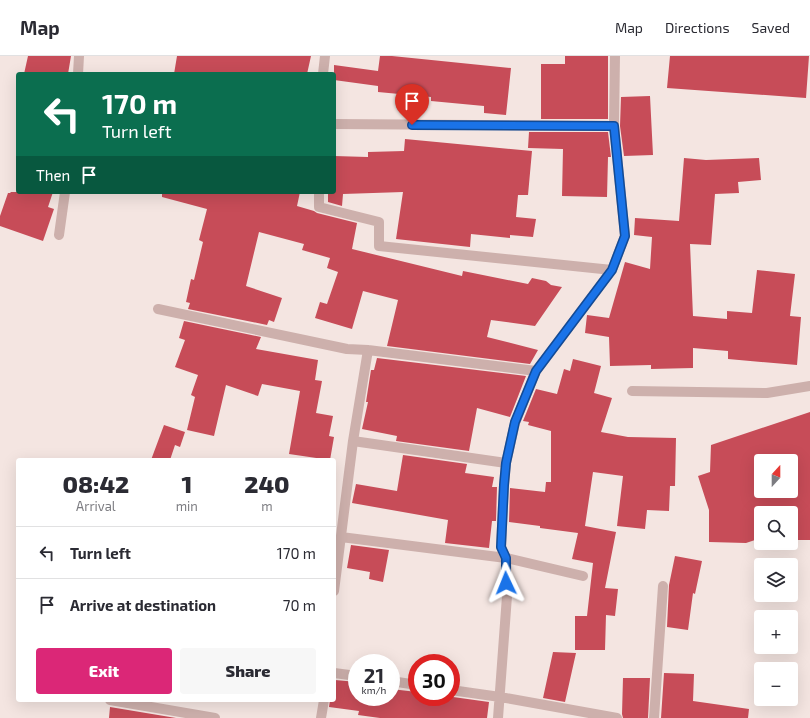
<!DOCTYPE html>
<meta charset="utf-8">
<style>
body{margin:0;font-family:"Exo 2",sans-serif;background:#f7f7f7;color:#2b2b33;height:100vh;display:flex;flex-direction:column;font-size:15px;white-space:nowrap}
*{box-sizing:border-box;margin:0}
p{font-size:13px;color:#7c7c81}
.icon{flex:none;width:22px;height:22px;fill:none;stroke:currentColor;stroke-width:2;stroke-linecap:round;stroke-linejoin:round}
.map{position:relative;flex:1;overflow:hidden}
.drawer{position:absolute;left:16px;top:402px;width:320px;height:244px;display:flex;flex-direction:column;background:#fff;border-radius:4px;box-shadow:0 4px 16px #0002}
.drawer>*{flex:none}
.top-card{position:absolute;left:16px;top:16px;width:320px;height:122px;border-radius:4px;box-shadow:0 4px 16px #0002;background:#0b6e4f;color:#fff;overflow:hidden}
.needle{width:26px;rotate:21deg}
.buttons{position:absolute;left:754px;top:398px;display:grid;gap:8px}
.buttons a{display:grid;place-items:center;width:44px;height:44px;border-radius:4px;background:#fff;box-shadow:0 4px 16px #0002;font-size:20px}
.speed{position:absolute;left:348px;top:598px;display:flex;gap:8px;font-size:20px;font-weight:700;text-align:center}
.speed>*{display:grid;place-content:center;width:52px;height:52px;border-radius:50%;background:#fff;box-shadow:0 4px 16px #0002;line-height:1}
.speed small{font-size:10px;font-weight:400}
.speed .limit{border:6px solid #d22;background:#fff;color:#111}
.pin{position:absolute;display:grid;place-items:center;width:34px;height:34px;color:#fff;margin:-41px -17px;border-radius:50% 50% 50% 0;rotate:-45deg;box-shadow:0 0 4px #0007}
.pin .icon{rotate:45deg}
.me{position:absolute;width:44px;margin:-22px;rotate:358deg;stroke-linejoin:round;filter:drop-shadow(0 0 3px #0008)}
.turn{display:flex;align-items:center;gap:14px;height:84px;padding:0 20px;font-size:18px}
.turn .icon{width:52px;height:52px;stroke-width:2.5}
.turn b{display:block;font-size:28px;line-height:34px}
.then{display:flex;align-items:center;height:38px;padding:0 20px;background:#0003;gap:8px;font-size:15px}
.eta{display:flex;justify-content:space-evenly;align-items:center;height:68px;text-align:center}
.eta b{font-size:24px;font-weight:800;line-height:28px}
.button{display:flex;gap:8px;margin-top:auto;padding:8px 20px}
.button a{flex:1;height:46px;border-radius:4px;background:#db2777;color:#fff;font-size:16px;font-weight:800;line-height:46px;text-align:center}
.button a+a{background:#f7f7f7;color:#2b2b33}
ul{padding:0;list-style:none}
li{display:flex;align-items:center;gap:12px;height:52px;padding:0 20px;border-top:1px solid #e1e1e2}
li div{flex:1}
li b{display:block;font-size:15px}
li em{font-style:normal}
header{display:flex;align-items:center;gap:24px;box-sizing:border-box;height:56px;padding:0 20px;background:#fff;border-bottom:1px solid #e1e1e2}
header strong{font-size:19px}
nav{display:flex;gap:22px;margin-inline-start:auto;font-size:14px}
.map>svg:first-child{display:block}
.building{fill:#c74c58;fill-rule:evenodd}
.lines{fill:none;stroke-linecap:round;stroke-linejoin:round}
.street{stroke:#cdb0ac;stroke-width:10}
.route-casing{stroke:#114b97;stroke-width:10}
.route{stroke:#1a73e8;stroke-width:7}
</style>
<header>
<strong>Map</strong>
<nav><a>Map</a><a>Directions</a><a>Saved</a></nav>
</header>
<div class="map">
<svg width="810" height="662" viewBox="0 0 810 662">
<rect width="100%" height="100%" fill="#f4e5e1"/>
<path class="building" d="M 28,0 L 71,0 L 68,18 L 24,18 Z
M 177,0 L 311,0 L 307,18 L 174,18 Z
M 380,0 L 392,0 L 511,12 L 506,59 L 484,57 L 484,50 L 431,45 L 431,41 L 378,36 L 378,30 L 334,24 L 334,9 L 378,15 Z
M 565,0 L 608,0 L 608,63 L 541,63 L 541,8 L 565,8 Z
M 670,0 L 809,0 L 806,42 L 667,32 Z
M 650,40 L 653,99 L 624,100 L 620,70 L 621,41 Z
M 529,76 L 608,76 L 611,101 L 608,101 L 607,141 L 562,140 L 563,93 L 528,92 Z
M 405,83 L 532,95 L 528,139 L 518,139 L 516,161 L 536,163 L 533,181 L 510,179 L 510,182 L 471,178 L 470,191 L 396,183 L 403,136 L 343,138 L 342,150 L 328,146 L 328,136 L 334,136 L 334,100 L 368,101 L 368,96 L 404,95 Z
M 684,102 L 706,104 L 759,102 L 761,124 L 738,126 L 739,137 L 715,138 L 711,189 L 690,188 L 693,260 L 727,263 L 727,255 L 752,257 L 757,214 L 795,218 L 790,260 L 801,261 L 797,309 L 728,303 L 728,295 L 693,292 L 693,312 L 651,313 L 651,309 L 610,310 L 609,281 L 585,277 L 587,259 L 609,262 L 625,206 L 650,213 L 652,181 L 634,179 L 635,162 L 679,165 Z
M 11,136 L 53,136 L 48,151 L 54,153 L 43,185 L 0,170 L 0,160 L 8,137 L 10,137 Z
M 162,136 L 300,136 L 297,150 L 314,155 L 317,157 L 357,167 L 352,193 L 462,220 L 463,215 L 528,228 L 532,222 L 546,225 L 551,229 L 562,231 L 535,270 L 491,264 L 487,281 L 538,294 L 530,308 L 387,290 L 398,244 L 363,235 L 352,273 L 315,262 L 320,246 L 327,248 L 338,216 L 327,212 L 330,202 L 302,194 L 304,188 L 259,176 L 246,230 L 282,242 L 274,266 L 269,264 L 267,269 L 188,253 L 190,247 L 186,246 L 191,223 L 194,224 L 203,186 L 199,184 L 207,153 L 162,141 Z
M 184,265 L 261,281 L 256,293 L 318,304 L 315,324 L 322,325 L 316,357 L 333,360 L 329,380 L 334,381 L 330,404 L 289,398 L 300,335 L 262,328 L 258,340 L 226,329 L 214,380 L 187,374 L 195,341 L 191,339 L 198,319 L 175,311 L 185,284 L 179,282 Z
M 377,302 L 526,320 L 510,361 L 477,352 L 469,395 L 396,385 L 397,380 L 362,373 L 368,346 L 366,346 L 371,314 L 374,314 Z
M 573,303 L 601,310 L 594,337 L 612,342 L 601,376 L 628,381 L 676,382 L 675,430 L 670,430 L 669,455 L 647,454 L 645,473 L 617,470 L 623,420 L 593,416 L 585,470 L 616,476 L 605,532 L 618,533 L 615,560 L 606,559 L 605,594 L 575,594 L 575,560 L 587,560 L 593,507 L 572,503 L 578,477 L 540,472 L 540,470 L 509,466 L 510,432 L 545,436 L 546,426 L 551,426 L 551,375 L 528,369 L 529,366 L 523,365 L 536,333 L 557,338 L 564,313 L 570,315 Z
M 810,356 L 810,484 L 791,484 L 791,457 L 761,457 L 761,482 L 746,487 L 709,486 L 709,454 L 698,420 L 710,416 L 711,389 ZM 761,405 L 791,405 L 791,435 L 761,435 Z
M 164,369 L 185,376 L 180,391 L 175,389 L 170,404 L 151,404 Z
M 403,399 L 467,408 L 465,417 L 494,421 L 492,431 L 497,431 L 496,465 L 492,465 L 489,492 L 445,487 L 448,464 L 352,447 L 356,428 L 397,435 Z
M 351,489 L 389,494 L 383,526 L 369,523 L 370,516 L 347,512 Z
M 675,500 L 702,505 L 695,538 L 693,537 L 688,574 L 667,571 L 669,529 Z
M 553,596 L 576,597 L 565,646 L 543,642 Z
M 664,617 L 694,618 L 693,645 L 749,653 L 748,662 L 661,662 Z
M 623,622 L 650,622 L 648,662 L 623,662 L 622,658 Z
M 335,624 L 357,626 L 357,641 L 391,641 L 391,633 L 417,636 L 417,641 L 453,641 L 489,646 L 487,662 L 380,662 L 358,659 L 359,655 L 329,651 L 330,644 L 334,644 Z
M 110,651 L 176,662 L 109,662 Z"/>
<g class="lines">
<path class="street" d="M 78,18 L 79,0
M 323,18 L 325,0
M 334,68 L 614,70
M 319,136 L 319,151 L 379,166 L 379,190 L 612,214
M 59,179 L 65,136
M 158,253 L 347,293 L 368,294 L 536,315
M 632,335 L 767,337 L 810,330
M 353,385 L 506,407
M 341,481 L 506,502 L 583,520
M 334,535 L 353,385 L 368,294
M 334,617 L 357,620
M 391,625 L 417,629
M 451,634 L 500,641 L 617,662
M 110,644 L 215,662
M 321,662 L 324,644
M 498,662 L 507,540 L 506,502 L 501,491 L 504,429 L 506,407 L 515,367 L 536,315 L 612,214 L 625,180 L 614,70 L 615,0
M 654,662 L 663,530"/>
</g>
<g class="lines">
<g class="route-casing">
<path id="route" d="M 412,69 L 614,70 L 625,180 L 612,214 L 536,315 L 515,366 L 506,407 L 504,429 L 501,491 L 506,502 L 506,527"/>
</g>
<use href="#route" class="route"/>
</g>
</svg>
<div class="buttons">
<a><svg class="needle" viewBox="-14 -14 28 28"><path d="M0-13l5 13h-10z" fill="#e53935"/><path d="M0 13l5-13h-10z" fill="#7c7c81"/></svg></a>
<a><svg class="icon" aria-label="search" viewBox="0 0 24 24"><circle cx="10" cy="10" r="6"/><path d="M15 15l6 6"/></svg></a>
<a><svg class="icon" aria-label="layers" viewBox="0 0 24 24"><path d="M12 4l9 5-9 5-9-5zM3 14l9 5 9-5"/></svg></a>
<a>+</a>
<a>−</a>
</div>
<div class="speed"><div>21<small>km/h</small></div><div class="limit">30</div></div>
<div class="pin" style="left:412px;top:69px;background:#d93025"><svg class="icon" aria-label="arrive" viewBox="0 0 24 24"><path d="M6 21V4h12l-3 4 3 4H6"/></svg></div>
<svg class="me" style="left:506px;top:527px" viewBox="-20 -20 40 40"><path d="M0-17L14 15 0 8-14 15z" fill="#1a73e8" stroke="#fff" stroke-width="4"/></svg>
<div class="top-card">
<div class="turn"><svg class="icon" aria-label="left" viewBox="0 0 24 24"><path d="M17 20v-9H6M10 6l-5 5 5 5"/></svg><div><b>170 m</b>Turn left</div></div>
<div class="then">Then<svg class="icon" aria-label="arrive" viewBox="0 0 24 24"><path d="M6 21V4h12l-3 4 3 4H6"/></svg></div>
</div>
<section class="drawer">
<div class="eta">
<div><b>08:42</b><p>Arrival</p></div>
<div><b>1</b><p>min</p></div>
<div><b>240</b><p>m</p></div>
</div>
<ul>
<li><svg class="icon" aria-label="left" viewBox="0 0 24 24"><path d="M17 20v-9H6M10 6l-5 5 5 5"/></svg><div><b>Turn left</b></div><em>170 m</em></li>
<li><svg class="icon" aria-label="arrive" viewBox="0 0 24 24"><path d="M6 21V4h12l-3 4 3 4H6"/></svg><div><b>Arrive at destination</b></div><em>70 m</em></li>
</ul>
<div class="button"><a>Exit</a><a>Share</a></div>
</section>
</div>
